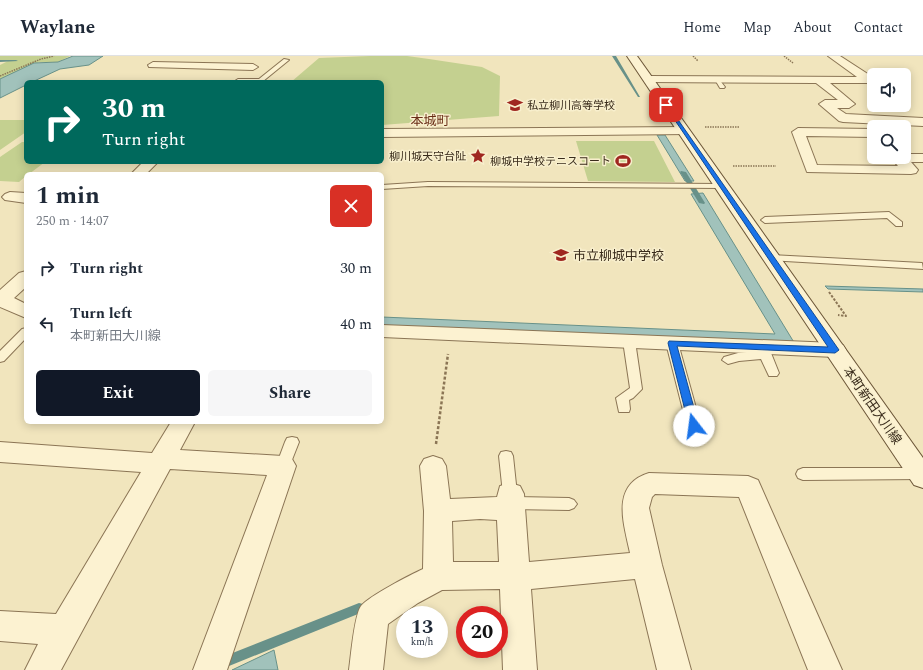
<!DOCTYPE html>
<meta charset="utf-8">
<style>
body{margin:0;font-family:Spectral,"Noto Sans JP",serif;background:#f6f6f7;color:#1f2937;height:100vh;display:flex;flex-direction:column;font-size:15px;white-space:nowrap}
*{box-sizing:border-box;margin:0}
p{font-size:13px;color:#747a83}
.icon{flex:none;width:22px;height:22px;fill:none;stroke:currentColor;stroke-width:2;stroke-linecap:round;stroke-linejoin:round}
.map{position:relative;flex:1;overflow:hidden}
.panel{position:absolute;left:24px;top:116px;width:360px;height:252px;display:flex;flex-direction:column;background:#fff;border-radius:6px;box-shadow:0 2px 10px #0003}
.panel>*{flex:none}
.top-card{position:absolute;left:24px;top:24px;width:360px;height:84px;border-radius:6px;box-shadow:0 2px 10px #0003;background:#00695c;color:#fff;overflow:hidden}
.tools{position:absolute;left:867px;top:12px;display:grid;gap:8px}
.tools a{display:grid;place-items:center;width:44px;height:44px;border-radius:6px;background:#fff;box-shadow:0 2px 10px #0003;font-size:20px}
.speed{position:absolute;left:396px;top:550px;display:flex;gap:8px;font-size:20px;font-weight:700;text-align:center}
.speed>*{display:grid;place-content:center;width:52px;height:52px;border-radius:50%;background:#fff;box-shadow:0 2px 10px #0003;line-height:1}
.speed small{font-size:10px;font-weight:400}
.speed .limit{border:6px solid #d22;background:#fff;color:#111}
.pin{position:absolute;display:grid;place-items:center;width:34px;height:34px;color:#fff;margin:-17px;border-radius:8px;box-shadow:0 2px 6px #0006}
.me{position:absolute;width:44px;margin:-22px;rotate:345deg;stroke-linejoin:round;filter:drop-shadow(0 0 3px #0008)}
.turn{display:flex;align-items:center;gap:14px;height:84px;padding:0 12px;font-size:18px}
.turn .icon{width:52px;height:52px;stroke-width:2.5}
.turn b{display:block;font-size:28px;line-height:34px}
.round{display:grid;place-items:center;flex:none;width:42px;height:42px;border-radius:6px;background:#f6f6f7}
.overview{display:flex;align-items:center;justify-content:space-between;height:68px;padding:0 12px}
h1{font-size:24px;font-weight:700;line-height:30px}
.action{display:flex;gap:8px;margin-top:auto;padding:8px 12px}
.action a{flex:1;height:46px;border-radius:6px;background:#111827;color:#fff;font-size:16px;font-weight:700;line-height:46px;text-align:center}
.action a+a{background:#f6f6f7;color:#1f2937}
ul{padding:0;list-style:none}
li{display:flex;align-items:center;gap:12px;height:56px;padding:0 12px}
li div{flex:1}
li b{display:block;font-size:15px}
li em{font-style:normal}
header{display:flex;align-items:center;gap:24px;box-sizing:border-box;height:56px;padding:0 20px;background:#fff;border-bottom:1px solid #e0e1e3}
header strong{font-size:19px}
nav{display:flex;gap:22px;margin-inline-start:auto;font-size:14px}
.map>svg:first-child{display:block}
.green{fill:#c4d090}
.water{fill:#a1c2bb;stroke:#689189}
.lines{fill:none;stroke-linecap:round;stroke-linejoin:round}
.stream{fill:#689189;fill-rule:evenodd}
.lane-casing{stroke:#8b7555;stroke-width:2}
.street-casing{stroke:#8b7555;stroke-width:2}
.secondary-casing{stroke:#6c5638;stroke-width:2}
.path-far2{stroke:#8b7555;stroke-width:1.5;stroke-dasharray:1.5 1;stroke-linecap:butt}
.path-far1{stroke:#8b7555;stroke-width:2;stroke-dasharray:2.5 1.5;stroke-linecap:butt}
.path{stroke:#8b7555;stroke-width:2.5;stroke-dasharray:3 2;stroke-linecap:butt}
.lane{fill:#fcf2d1;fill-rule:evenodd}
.street{fill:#fcf2d1;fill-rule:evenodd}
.secondary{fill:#fcf2d1;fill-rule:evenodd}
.route{fill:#1a73e8;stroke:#114b97}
.labels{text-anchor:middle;stroke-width:3;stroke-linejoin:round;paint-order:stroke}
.far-poi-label{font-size:11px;fill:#392b1b;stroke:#f8efcd;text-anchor:end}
.far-quarter-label{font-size:13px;fill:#692d16;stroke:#f8efcd}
.poi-label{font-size:13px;fill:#392b1b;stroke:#f8efcd;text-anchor:start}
.street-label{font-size:13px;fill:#392b1b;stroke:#f8efcd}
</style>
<header>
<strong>Waylane</strong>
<nav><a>Home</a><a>Map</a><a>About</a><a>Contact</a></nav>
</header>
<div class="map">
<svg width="923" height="614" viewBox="0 0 923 614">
<rect width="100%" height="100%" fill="#f1e5bd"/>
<path class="green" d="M 0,0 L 70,0 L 58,6 L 39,6 L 0,23 L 0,9 L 8,5 L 0,5 Z
M 370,0 L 407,0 L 429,3 L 482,11 L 500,20 L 499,60 L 382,69 L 382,26 L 291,26 L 319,2 Z
M 0,64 L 26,64 L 26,76 L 0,94 Z
M 576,85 L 654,85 L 675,126 L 588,125 Z
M 22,86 L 26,86 L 26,106 L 45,106 L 29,118 L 26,118 L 26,120 L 19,126 L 0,125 L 0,101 Z"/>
<path class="water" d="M 73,0 L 103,0 L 89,9 L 60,13 L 32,26 L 26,26 L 26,29 L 0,42 L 0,23 L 34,7 L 58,6 Z
M 657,79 L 665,79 L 694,125 L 685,125 Z
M 703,137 L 795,288 L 382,271 L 382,261 L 775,278 L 691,138 Z
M 825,230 L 923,233 L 923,236 L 828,233 Z
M 274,594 L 278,614 L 232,614 Z"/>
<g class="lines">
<path class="stream" d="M 612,0 L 616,0 L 640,41 L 638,41 Z
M 0,4 L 16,4 L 18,5 L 0,6 Z
M 681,115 L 686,116 L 705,147 L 704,148 L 699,147 L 680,116 Z
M 359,547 L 363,548 L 365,552 L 363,556 L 229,610 L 225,608 L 223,604 L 225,600 Z"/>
<g class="lane-casing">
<path id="lane" d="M 284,3 L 289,4 L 262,26 L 235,25 L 238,23 L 259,23 Z
M 714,22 L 718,22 L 725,31 L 724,32 L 720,32 Z
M 428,126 L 721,128 L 725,130 L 721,132 L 428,130 L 382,133 L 382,129 Z
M 889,156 L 902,166 L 902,170 L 896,170 L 887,162 L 765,167 L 761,164 L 765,161 Z
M 771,199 L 922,207 L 923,213 L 768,204 L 766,202 L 768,200 Z
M 26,272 L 26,282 L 4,305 L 0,306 L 0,295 L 22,273 Z
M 629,281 L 635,285 L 642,333 L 633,342 L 629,344 L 630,353 L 629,356 L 619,356 L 616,342 L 630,332 L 623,285 Z
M 672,283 L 678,287 L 701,370 L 699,373 L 694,375 L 689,373 L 687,370 L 666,287 Z
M 763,288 L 769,292 L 779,317 L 777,320 L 769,320 L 761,303 L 739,305 L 728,308 L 722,304 L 724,301 L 738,297 L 759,296 L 757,292 Z
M 292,381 L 297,382 L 299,386 L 288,414 L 283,415 L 278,414 L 276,410 L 285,386 L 287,382 Z
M 506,395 L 511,396 L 513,400 L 517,438 L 516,441 L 569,442 L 574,444 L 577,448 L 574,452 L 569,454 L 511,453 L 506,451 L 503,447 L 506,443 L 503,438 L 499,400 L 501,396 Z
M 803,412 L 920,412 L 923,413 L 923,423 L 803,424 L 798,422 L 796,418 L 798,414 Z"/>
</g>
<g class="street-casing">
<path id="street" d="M 828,0 L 840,0 L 874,22 L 874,29 L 867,27 L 830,27 L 855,48 L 849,52 L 837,52 L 846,58 L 923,62 L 923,70 L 843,66 L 839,65 L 819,48 L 825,44 L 838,44 L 816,27 L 648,26 L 643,23 L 648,20 L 857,21 Z
M 153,6 L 253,8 L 258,11 L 253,14 L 149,11 L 148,9 Z
M 684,71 L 690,75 L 689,78 L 382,81 L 382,73 Z
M 798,72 L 874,73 L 874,81 L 806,80 L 817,109 L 898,110 L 891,102 L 904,101 L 904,98 L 923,98 L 923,106 L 911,106 L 918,114 L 916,117 L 911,118 L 807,116 L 792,76 Z
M 143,106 L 158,106 L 146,118 L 131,118 Z
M 10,136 L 26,137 L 26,147 L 5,144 L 2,141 L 5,138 Z
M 26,215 L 26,231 L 14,242 L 26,248 L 26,262 L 0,251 L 0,234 L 19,217 Z
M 382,269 L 835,287 L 843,289 L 846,294 L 843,299 L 835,301 L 382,281 Z
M 171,366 L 195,366 L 180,394 L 283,400 L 292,403 L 296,410 L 227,614 L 193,614 L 267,419 L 170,413 L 61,614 L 25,614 L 38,588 L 0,585 L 0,555 L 56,558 L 141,416 L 0,406 L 0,386 L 152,397 Z
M 433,400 L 442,403 L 446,410 L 450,443 L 497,441 L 500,430 L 510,427 L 520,430 L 524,438 L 529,506 L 630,497 C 624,468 610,429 649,417 L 748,420 L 758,424 L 842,614 L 808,614 L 739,441 L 655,438 L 652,441 L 649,452 L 662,509 L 691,614 L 657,614 L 635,523 L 531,533 L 537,614 L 503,614 L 500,533 L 442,534 L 418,547 L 388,568 L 383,614 L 349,614 C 351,600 354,560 361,550 C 369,540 410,519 423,513 L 424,455 L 420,410 L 424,403 ZM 480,463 L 497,464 L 499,506 L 453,506 L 452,465 Z"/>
</g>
<g class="secondary-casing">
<path id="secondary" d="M 627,0 L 637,0 L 923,402 L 923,432 L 914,429 Z"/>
</g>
<path class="path-far2" d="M 693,0 L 698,5
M 784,0 L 793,7
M 0,20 L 41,3 L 54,0
M 705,71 L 739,71
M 733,110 L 776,110"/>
<path class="path-far1" d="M 829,236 L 846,260 L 838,259"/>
<path class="path" d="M 436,388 L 448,298"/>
<use href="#lane" class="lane"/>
<use href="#street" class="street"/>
<use href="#secondary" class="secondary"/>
</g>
<path class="route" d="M 664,48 L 667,48 L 839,294 L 835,297 L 677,290 L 699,370 L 694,374 L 689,370 L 668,287 L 669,285 L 828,291 Z"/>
<defs>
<g id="school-bare" transform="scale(1.2)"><path d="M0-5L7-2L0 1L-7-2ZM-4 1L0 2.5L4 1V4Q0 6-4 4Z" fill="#9f2720" stroke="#f8efcd" stroke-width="2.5" paint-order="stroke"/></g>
<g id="sight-bare" transform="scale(1.2)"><path d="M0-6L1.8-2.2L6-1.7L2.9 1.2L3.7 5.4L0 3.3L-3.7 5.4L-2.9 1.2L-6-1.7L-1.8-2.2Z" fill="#9f2720" stroke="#f8efcd" stroke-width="2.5" paint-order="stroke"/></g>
<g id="stadium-bare" transform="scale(1.2)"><path d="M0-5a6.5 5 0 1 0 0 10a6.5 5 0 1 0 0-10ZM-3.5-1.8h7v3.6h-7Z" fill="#9f2720" stroke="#f8efcd" stroke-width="2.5" paint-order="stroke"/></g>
</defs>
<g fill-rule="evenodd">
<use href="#school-bare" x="515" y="49"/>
<use href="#sight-bare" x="478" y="100"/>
<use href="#stadium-bare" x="623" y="105"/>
<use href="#school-bare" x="561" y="199"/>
</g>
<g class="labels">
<g class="far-poi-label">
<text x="527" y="53" text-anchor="start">私立柳川高等学校</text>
<text x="466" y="104">柳川城天守台阯</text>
<text x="611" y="109">柳城中学校テニスコート</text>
</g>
<g class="far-quarter-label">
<text x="430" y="69">本城町</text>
</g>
<g class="poi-label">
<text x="573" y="204">市立柳城中学校</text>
</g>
<g class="street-label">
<text transform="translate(873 349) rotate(55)" y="5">本町新田大川線</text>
</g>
</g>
</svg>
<div class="tools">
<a><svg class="icon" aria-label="sound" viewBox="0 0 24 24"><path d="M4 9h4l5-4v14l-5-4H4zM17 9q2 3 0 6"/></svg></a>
<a><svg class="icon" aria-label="search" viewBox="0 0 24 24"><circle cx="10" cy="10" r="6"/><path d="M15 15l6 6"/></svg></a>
</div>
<div class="speed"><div>13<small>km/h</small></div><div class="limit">20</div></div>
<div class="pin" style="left:666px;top:49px;background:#d93025"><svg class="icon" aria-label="arrive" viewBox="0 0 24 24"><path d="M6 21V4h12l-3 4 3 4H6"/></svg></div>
<svg class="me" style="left:694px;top:370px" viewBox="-20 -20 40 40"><circle r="19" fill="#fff"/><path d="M0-13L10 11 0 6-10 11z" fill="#1a73e8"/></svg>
<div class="top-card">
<div class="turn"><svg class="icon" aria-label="right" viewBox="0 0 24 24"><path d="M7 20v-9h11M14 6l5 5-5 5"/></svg><div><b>30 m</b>Turn right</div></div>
</div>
<section class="panel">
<div class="overview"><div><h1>1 min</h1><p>250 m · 14:07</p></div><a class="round" style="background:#d93025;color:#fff"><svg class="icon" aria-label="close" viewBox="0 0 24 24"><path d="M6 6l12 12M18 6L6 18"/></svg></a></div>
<ul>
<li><svg class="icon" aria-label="right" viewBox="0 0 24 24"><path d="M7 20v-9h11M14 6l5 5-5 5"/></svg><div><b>Turn right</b></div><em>30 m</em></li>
<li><svg class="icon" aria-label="left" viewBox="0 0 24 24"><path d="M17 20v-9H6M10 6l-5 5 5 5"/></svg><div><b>Turn left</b><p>本町新田大川線</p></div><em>40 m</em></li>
</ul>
<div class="action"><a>Exit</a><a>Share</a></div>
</section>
</div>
